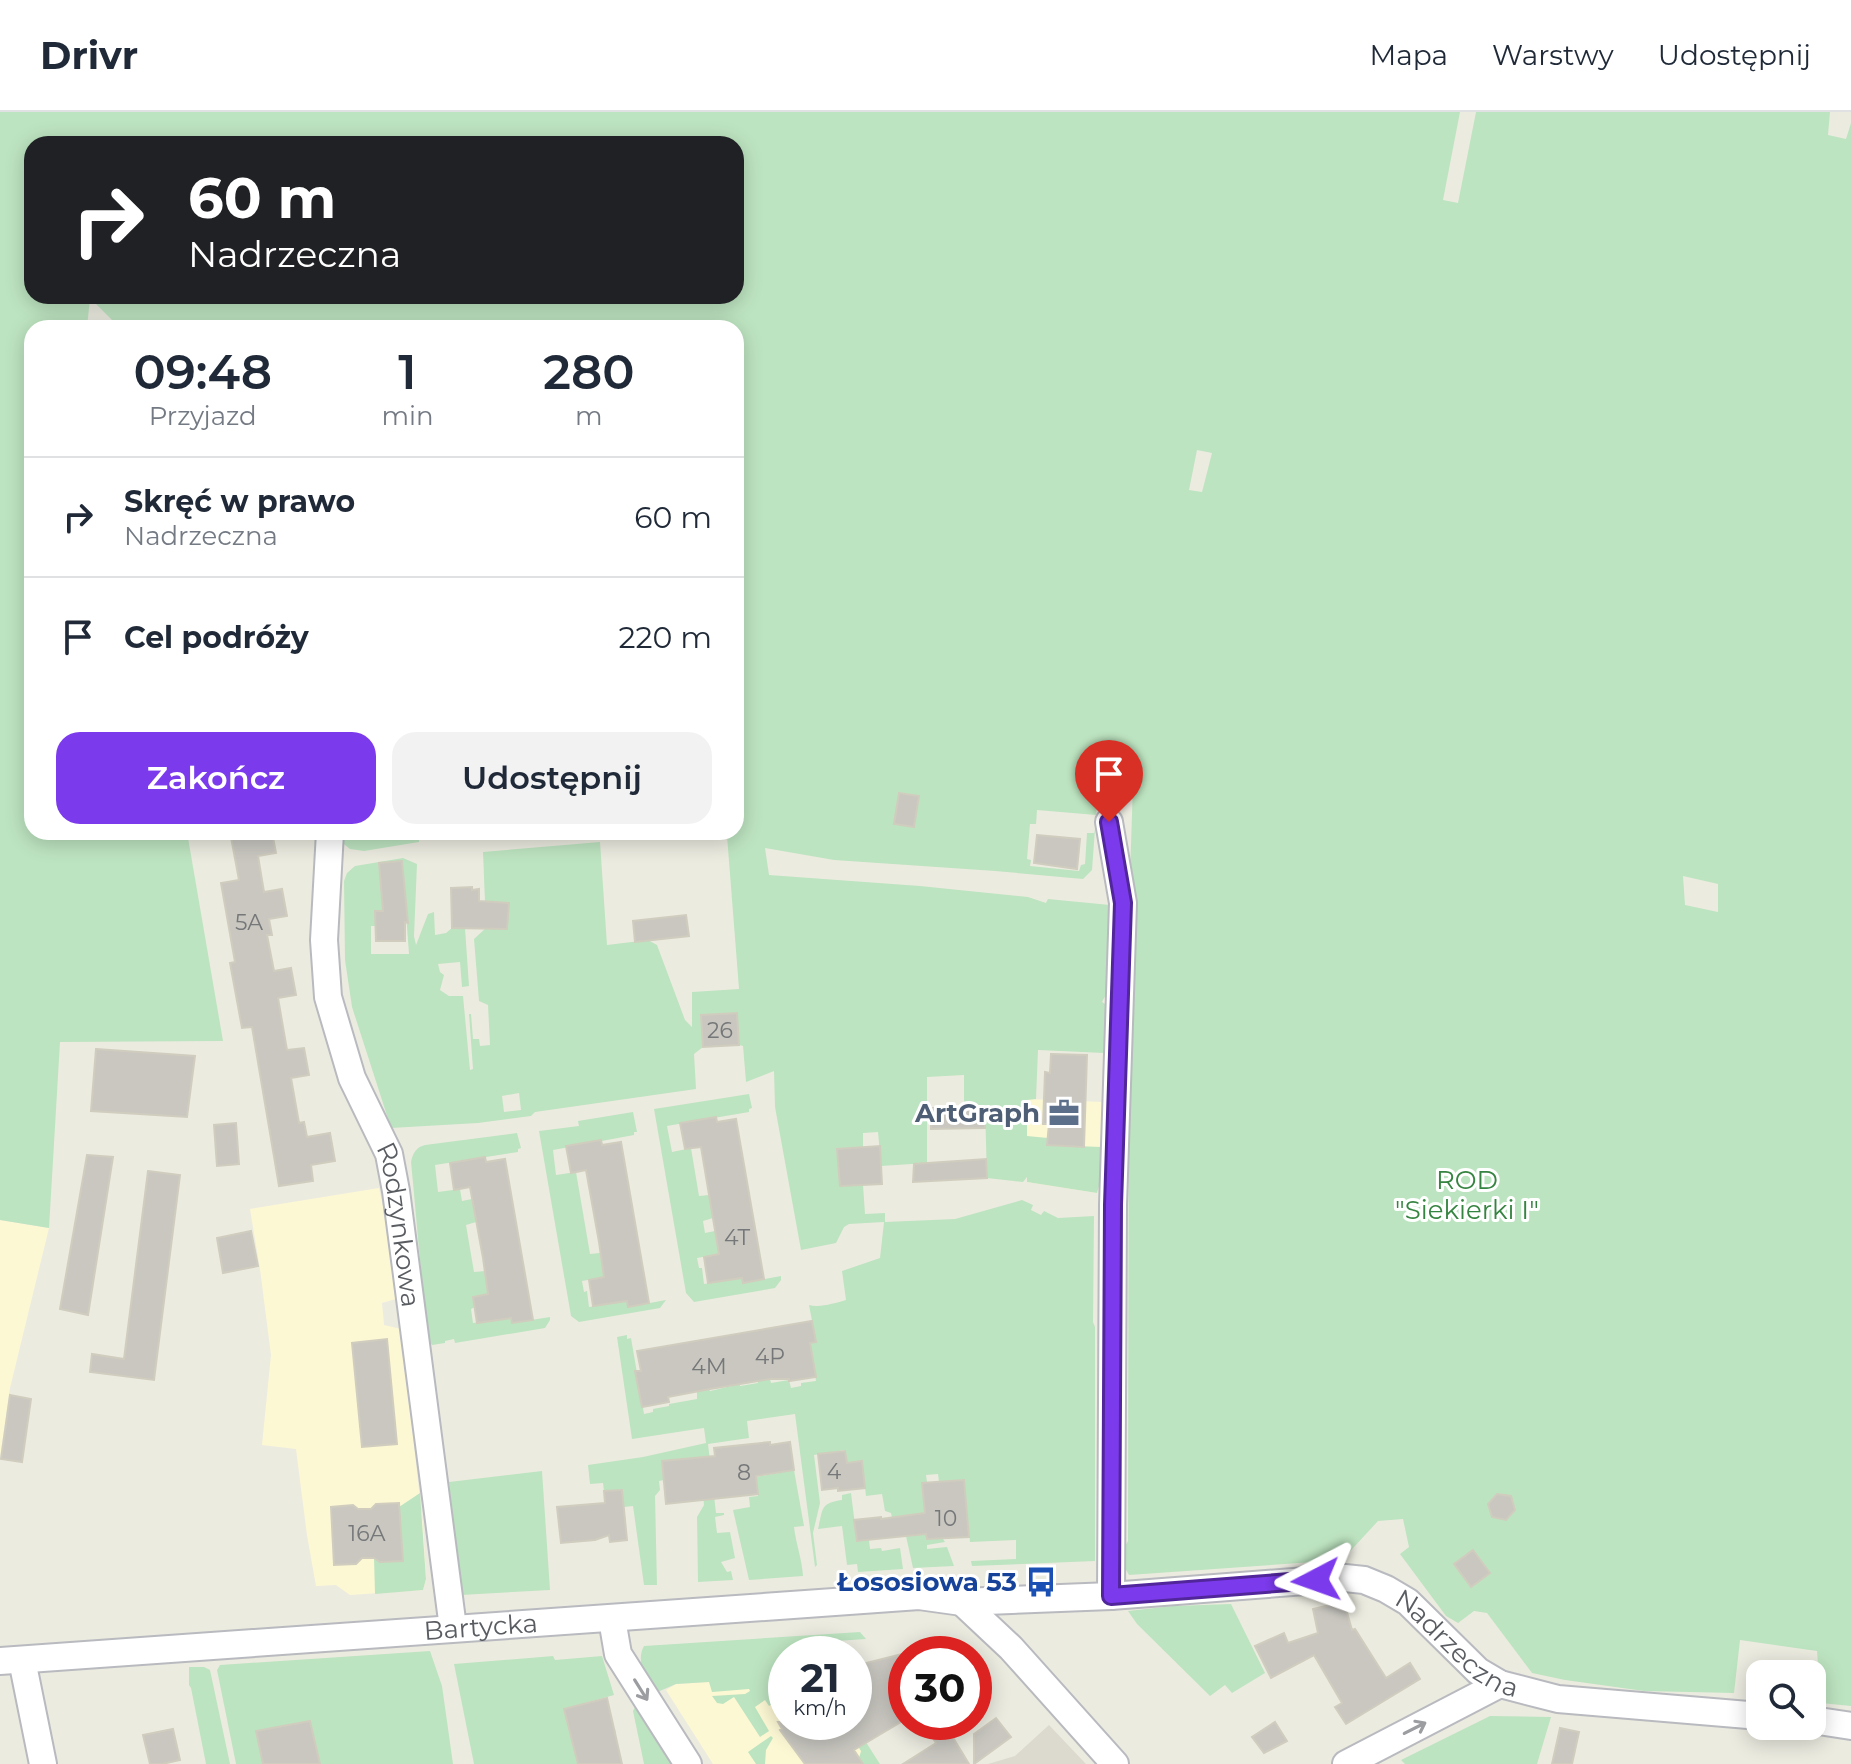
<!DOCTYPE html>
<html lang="pl">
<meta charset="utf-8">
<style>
body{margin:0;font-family:Montserrat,sans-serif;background:#f2f2f3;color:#1f2937;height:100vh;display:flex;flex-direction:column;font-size:30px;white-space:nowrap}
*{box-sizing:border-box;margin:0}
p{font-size:26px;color:#747a83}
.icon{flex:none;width:44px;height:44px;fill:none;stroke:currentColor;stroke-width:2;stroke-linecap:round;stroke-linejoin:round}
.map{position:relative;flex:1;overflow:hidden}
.side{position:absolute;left:24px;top:208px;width:720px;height:520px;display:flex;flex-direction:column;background:#fff;border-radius:24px;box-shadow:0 4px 20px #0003}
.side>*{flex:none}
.banner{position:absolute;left:24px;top:24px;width:720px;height:168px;border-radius:24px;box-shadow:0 4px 20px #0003;background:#202124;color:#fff;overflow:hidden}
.controls{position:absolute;left:1746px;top:1548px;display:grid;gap:16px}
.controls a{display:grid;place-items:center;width:80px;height:80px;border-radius:16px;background:#fff;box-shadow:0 4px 20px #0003;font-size:40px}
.speed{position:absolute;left:768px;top:1524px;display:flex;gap:16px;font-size:40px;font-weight:700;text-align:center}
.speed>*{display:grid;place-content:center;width:104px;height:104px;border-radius:50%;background:#fff;box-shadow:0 4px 20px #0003;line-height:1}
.speed small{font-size:20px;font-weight:400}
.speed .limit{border:12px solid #d22;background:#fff;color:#111}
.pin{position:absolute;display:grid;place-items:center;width:68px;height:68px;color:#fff;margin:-82px -34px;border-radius:50% 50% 50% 0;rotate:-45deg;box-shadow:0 0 8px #0007}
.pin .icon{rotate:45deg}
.me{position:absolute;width:88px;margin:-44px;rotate:266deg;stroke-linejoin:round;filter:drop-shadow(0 0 6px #0008)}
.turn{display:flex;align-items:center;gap:28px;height:168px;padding:0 32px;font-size:36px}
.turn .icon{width:104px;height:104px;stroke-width:2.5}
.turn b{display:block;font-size:56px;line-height:68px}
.eta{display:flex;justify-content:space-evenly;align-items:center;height:136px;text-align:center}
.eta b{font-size:48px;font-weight:600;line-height:56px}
.action{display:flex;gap:16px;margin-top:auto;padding:16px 32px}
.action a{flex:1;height:92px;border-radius:24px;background:#7c3aed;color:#fff;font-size:32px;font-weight:600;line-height:92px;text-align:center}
.action a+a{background:#f2f2f3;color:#1f2937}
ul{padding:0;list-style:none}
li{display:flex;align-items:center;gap:24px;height:120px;padding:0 32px;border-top:2px solid #e0e1e3}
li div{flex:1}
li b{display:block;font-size:30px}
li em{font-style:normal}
header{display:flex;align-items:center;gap:48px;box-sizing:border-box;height:112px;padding:0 40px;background:#fff;border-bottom:2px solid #e0e1e3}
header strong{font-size:38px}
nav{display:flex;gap:44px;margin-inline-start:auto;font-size:28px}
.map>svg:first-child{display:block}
.commercial{fill:#fdf8d4}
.education{fill:#dcdace}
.green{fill:#bde4c0;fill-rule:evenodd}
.building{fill:#c9c7c0;stroke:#d0cdbf;stroke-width:2}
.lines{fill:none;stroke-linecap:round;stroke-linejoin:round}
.minor-casing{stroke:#b8babf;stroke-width:30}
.minor{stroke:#fff;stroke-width:26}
.oneway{stroke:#9b9da0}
.route-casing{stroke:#51269a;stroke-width:20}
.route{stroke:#7c3aed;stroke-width:14}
.labels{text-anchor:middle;stroke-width:6;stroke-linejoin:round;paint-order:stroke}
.number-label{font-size:22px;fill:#757779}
.service-label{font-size:26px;font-weight:bold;fill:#4e5e75;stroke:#fff;text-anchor:end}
.park-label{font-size:26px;fill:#368441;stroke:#fff}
.street-label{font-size:26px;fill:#595c61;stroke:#fff}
.transit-label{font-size:26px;font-weight:bold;fill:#164399;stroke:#fff;text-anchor:end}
</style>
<header>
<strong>Drivr</strong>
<nav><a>Mapa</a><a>Warstwy</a><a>Udostępnij</a></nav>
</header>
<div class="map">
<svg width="1851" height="1652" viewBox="0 0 1851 1652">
<rect width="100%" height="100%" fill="#ecebe0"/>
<path class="commercial" d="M 1027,987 L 1103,990 L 1100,1071 L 1097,1081 L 1027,1070 Z
M 379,1076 L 389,1122 L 396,1187 L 382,1191 L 384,1213 L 401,1217 L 423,1414 L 426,1467 L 423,1478 L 350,1483 L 336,1473 L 316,1474 L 307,1423 L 296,1337 L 262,1333 L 271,1243 L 260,1157 L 250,1097 Z
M 0,1108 L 49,1116 L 10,1276 L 0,1345 Z
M 786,1565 L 786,1610 L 868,1634 L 880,1652 L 713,1652 L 666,1578 L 676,1572 Z"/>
<path class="education" d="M 1049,1613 L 1086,1652 L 988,1652 L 1015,1644 Z"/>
<path class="green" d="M 0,0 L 1460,0 L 1443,88 L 1458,91 L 1476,0 L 1830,0 L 1828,23 L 1846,27 L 1851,11 L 1851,1594 L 1821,1591 L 1817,1539 L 1740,1528 L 1734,1581 L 1644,1579 L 1565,1568 L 1532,1561 L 1487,1501 L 1474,1499 L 1458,1511 L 1446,1504 L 1400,1442 L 1409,1435 L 1403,1407 L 1378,1409 L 1342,1448 L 1129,1463 C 1121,1450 1120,1441 1128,1429 L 1129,792 L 1134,642 L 1103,636 L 1096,703 L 1037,698 L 1036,712 L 1030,712 L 1027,747 L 1031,748 L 1030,754 L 1079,759 L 1081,753 L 1085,752 L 1087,721 L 1094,721 L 1095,717 L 1092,758 L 1083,767 L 995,759 L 834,748 L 765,736 L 769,763 L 920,774 L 1028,785 L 1046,791 L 1048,787 L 1110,793 L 1109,877 L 1102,890 L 1107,893 L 1104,941 L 1038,938 L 1036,987 L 1027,988 L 1027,1024 L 1048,1026 L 1048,1033 L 1102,1035 L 1100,1071 L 1097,1081 L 1027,1070 L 1027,1065 L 1023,1070 L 987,1066 L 985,996 L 964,996 L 964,963 L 927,965 L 927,1051 L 881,1054 L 878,1020 L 863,1021 L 863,1035 L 837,1037 L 840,1074 L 863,1073 L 865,1102 L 885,1101 L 885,1110 L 955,1107 L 1022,1088 L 1033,1093 L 1031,1098 L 1041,1103 L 1044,1099 L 1058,1106 L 1094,1104 L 1093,1210 L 1095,1215 L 1095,1449 L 972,1454 L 971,1449 L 1016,1447 L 1016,1428 L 970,1430 L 964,1368 L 939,1370 L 938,1362 L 926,1363 L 927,1370 L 922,1371 L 927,1427 L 943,1427 L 945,1430 L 927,1433 L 927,1437 L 947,1435 L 954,1454 L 913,1456 L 906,1424 L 892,1406 L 891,1401 L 885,1399 L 882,1382 L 866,1384 L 862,1350 L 847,1351 L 845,1338 L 814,1343 L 820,1391 L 813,1421 L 817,1453 L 815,1455 L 795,1302 L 747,1309 L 749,1326 L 708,1332 L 716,1401 L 724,1401 L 724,1403 L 715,1405 L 717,1421 L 730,1420 L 735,1446 L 721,1450 L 727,1460 L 731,1459 L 733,1468 L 698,1470 L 697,1405 L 704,1393 L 701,1360 L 659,1369 L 660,1378 L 655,1384 L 657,1473 L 644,1473 L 633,1394 L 624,1395 L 622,1378 L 604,1379 L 603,1371 L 590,1372 L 588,1353 L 643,1345 L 706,1331 L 704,1316 L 632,1327 L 617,1225 L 627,1223 L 627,1227 L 631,1226 L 644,1302 L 653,1300 L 653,1297 L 669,1294 L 669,1292 L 697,1287 L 697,1280 L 709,1277 L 710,1279 L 740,1272 L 740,1274 L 758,1271 L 758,1269 L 770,1267 L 771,1271 L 789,1268 L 791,1276 L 801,1274 L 801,1271 L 816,1269 L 810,1231 L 816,1230 L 809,1193 C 820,1196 835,1191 846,1188 L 842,1159 L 880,1146 L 884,1110 L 849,1112 L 844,1115 L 836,1131 L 801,1138 L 775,995 L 774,959 L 746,970 L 743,934 L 739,933 L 737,901 L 701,903 L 703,935 L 694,942 L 696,977 L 535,1000 L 531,1004 L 478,1011 L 391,1016 L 352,895 L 345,848 L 344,769 L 347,761 L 355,754 L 403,746 L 417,752 L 414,824 L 416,833 L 428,802 L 434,800 L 435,823 L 446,821 L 452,816 L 465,816 L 469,874 L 462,875 L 460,850 L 438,852 L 440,860 L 444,863 L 440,878 L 449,884 L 463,884 L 470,958 L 473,957 L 469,902 L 471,902 L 473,927 L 479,927 L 480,934 L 490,933 L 488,893 L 479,889 L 474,827 L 486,816 L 483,740 L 600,730 L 607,833 L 648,828 L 657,833 L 685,908 L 692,915 L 692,880 L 739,877 L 727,724 L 687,722 L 691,720 L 736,720 L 736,216 L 110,216 L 112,208 L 90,186 L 87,216 L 32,216 L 32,720 L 187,720 L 223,929 L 60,930 L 49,1116 L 0,1108 ZM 32,32 L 736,32 L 736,184 L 32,184 ZM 1197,338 L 1212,341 L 1202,380 L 1189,378 ZM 402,749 L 409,842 L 371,842 L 371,814 L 376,814 L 376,799 L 384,799 L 380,752 ZM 1683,764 L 1718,772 L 1718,800 L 1685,793 ZM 519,981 L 521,998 L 504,1000 L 502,984 Z
M 338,720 L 425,720 L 425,722 L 413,723 L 412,727 L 419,727 L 419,730 L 364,739 L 350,737 L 340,729 Z
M 749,982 L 752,996 L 749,997 L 749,1000 L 667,1014 L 672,1040 L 691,1036 L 699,1084 L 709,1083 L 713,1106 L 703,1109 L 705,1121 L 715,1119 L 719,1142 L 697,1146 L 699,1156 L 702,1156 L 704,1172 L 742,1166 L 743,1171 L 781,1164 L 781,1168 L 775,1176 L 694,1190 L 686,1181 L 654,997 Z
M 633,1000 L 637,1020 L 634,1020 L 634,1023 L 553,1038 L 556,1063 L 576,1060 L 590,1142 L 600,1141 L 604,1165 L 582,1169 L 584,1180 L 587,1179 L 589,1195 L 627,1189 L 628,1195 L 666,1188 L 660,1196 L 579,1210 L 571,1204 L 539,1019 L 579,1014 L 578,1009 Z
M 517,1021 L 521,1036 L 518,1037 L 518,1040 L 435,1053 L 438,1080 L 460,1077 L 462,1089 L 472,1087 L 476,1110 L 466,1113 L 474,1160 L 485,1159 L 488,1182 L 473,1185 L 475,1195 L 471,1197 L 473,1211 L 511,1205 L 512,1211 L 550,1205 L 550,1208 L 545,1216 L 455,1231 L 454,1227 L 445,1229 L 445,1231 L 432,1233 L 429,1229 C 421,1170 417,1110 411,1050 C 413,1041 416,1035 425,1033 Z
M 794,1358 L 804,1414 L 794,1415 C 796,1432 802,1447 803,1464 L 749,1468 L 733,1398 L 750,1395 L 749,1385 L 758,1384 L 756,1365 Z
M 542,1359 L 550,1478 L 461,1483 L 449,1370 Z
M 420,1381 L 426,1467 L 423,1478 L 375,1482 L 374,1446 L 380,1450 L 397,1449 L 399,1395 Z
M 851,1381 L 857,1429 L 869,1428 L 870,1437 L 881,1436 L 882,1439 L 900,1436 L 903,1457 L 858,1460 L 857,1452 L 847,1453 L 842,1414 L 818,1417 C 823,1397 820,1391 842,1388 L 842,1383 Z
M 1231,1492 L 1265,1561 L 1232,1581 L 1225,1573 L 1210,1584 L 1137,1512 L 1128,1499 L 1173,1494 Z
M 860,1520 L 866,1527 L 806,1531 L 812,1542 L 786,1542 L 786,1604 L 784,1606 L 774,1591 L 769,1594 L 765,1588 L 755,1595 L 769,1619 L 760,1625 L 734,1585 L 723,1592 L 717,1591 L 712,1584 L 745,1582 L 750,1579 L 749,1577 L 712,1580 L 709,1570 L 676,1572 L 655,1581 C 647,1567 635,1550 644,1534 Z
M 430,1539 L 442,1574 L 453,1652 L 320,1652 L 310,1609 L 257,1619 L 263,1652 L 236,1652 L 217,1558 L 220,1553 Z
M 553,1544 L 555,1548 L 602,1544 L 614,1583 L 564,1597 L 572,1628 L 615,1617 L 616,1621 L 601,1642 L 578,1652 L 474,1652 L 454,1552 Z
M 189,1555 L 204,1555 L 210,1558 L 230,1652 L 206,1652 L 191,1576 L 189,1573 Z
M 635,1595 L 671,1652 L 644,1652 L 633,1599 Z
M 1490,1604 L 1551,1605 L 1537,1652 L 1405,1652 L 1401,1648 Z
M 842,1610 L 853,1610 L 880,1652 L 863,1652 L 859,1646 L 861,1639 Z
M 771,1624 L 773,1626 L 766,1638 L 765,1652 L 756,1652 L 748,1640 Z"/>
<path class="building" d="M 899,681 L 919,684 L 914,715 L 894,712 Z
M 230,720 L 272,720 L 276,741 L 258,744 L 264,780 L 282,777 L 287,804 L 269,807 L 272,823 L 267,823 L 274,859 L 291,856 L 296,883 L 278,886 L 287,938 L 304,936 L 309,963 L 291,966 L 299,1011 L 304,1010 L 307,1025 L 330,1021 L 335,1049 L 311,1053 L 313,1069 L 279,1074 L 252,915 L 242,916 L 230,851 L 235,850 L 221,771 L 239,768 Z
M 1037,723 L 1080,727 L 1077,757 L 1034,751 Z
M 402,749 L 408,811 L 405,810 L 405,829 L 376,829 L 375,799 L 383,799 L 379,751 Z
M 472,775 L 472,778 L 479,777 L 479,789 L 509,791 L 507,817 L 452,816 L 451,776 Z
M 686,803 L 689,824 L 635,830 L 633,809 Z
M 737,901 L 739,933 L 703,935 L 701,903 Z
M 96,937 L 195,944 L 187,1005 L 91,999 Z
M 1051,942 L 1087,943 L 1084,1035 L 1047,1033 L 1049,1012 L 1043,1012 L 1045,960 L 1050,961 Z
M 931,996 L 985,996 L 985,1016 L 931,1017 Z
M 716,1005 L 717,1010 L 736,1007 L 764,1167 L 743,1171 L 742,1166 L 708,1171 L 704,1145 L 719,1142 L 701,1035 L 685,1037 L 680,1011 Z
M 236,1011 L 239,1052 L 217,1054 L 214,1013 Z
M 601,1028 L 602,1033 L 621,1030 L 649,1191 L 628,1195 L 627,1189 L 593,1194 L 589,1168 L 604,1165 L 599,1130 L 586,1058 L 571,1061 L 566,1034 Z
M 880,1034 L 882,1072 L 840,1074 L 837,1037 Z
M 87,1043 L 113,1045 L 88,1203 L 60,1197 Z
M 485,1045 L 486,1050 L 505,1047 L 533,1208 L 512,1211 L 511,1206 L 477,1211 L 473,1185 L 488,1182 L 483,1146 L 470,1075 L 454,1078 L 450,1051 Z
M 986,1047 L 987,1066 L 913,1070 L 914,1052 Z
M 148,1059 L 180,1063 L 154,1268 L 90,1260 L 92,1242 L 124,1247 Z
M 251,1119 L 258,1154 L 223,1161 L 217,1126 Z
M 812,1209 L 816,1230 L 810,1231 L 816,1265 L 789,1269 L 789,1267 L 770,1267 L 710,1277 L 668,1285 L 669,1290 L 642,1295 L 635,1259 L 641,1259 L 637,1239 Z
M 387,1227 L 397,1332 L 362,1335 L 352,1231 Z
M 10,1283 L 31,1287 L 22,1350 L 1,1347 Z
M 770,1330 L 770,1333 L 790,1330 L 794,1358 L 756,1364 L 758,1382 L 666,1392 L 662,1349 L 715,1344 L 714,1336 Z
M 845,1339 L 847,1351 L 862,1349 L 865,1376 L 838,1379 L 838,1376 L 822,1378 L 818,1342 Z
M 964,1368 L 969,1425 L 927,1427 L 926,1422 L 857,1429 L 854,1408 L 881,1405 L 881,1407 L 925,1401 L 922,1371 Z
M 622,1378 L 627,1428 L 610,1430 L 609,1423 L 595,1428 L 561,1431 L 557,1395 L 605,1391 L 604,1379 Z
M 1497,1382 L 1511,1384 L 1515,1398 L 1506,1408 L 1492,1405 L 1488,1392 Z
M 399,1391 L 403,1449 L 380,1450 L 374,1446 L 362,1446 L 356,1452 L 334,1453 L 331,1395 L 353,1393 L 358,1397 L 371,1397 L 376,1392 Z
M 1473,1438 L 1490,1461 L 1471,1475 L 1454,1452 Z
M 1344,1490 L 1352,1518 L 1355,1517 L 1386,1566 L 1410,1551 L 1420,1567 L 1346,1612 L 1335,1595 L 1342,1591 L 1314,1543 L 1271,1566 L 1255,1534 L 1284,1521 L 1288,1531 L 1318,1521 L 1313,1497 Z
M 906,1541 L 906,1607 L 854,1638 L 863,1652 L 805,1652 L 780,1618 L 782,1617 L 778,1610 L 854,1610 L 854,1554 Z
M 607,1586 L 622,1652 L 578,1652 L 564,1597 Z
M 996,1606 L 1011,1625 L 974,1652 L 974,1622 Z
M 310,1609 L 320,1652 L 263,1652 L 256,1619 Z
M 1275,1610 L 1287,1629 L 1264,1641 L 1252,1625 Z
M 946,1614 L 969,1652 L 903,1652 L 936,1631 L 931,1623 Z
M 1560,1616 L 1579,1620 L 1572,1652 L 1552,1652 Z
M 173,1617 L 180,1648 L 162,1652 L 150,1652 L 143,1623 Z"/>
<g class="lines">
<g class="minor-casing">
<g id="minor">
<path d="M 1109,710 L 1123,791 L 1113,1093 L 1111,1484"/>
<path id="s1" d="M 330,720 L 324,828 L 328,885 L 352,966 L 389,1042 L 396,1079 L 453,1516"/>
<path d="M 962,1490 L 1011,1536 L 1115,1652"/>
<path d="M 612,1507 L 618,1542 L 688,1652"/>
<path d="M 22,1548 L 43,1652"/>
<path id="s2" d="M 0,1549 L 919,1484 L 962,1490 L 1111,1484 L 1345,1466 L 1364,1468 L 1386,1477 L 1408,1490 L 1478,1559 L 1500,1572 L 1558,1587 L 1760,1604"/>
<path d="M 1812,1608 L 1851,1614"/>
<path d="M 1346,1652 L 1500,1572"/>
</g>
</g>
<use href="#minor" class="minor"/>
</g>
<defs><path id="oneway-shaft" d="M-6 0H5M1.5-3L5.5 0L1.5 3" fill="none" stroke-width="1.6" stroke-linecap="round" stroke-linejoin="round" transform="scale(2)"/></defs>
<g class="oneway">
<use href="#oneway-shaft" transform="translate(641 1578) rotate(58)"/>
<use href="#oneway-shaft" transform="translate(1415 1616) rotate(-27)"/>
</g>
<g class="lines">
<g class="route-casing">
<path id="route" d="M 1109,710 L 1123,791 L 1113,1093 L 1111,1484 L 1316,1468"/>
</g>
<use href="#route" class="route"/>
</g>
<defs>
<g id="office-bare" transform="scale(2.4)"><path d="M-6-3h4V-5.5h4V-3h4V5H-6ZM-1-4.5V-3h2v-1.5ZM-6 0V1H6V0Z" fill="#5c6f8a" stroke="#fff" stroke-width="2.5" paint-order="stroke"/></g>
<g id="bus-bare" transform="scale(2.4)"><path d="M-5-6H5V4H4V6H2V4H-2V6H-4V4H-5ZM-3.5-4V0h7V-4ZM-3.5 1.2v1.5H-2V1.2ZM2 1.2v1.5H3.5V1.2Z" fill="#1a4fb4" stroke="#fff" stroke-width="2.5" paint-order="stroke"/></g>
</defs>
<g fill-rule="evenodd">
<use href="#office-bare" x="1064" y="1001"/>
<use href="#bus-bare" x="1041" y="1470"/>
</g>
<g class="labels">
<g class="number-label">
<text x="249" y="818">5A</text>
<text x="720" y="926">26</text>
<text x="737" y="1133">4T</text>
<text x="770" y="1252">4P</text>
<text x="709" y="1262">4M</text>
<text x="834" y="1367">4</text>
<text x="744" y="1368">8</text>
<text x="946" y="1414">10</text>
<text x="367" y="1429">16A</text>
</g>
<g class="service-label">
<text x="1040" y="1010">ArtGraph</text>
</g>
<g class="park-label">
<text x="1467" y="1077">ROD<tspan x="1467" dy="30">"Siekierki I"</tspan></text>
</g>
<g class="street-label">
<text dy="9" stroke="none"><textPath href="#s1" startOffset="406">Rodzynkowa</textPath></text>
<text dy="9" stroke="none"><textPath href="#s2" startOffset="482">Bartycka</textPath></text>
<text dy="9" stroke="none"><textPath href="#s2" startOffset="1482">Nadrzeczna</textPath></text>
</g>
<g class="transit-label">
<text x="1017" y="1479">Łososiowa 53</text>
</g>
</g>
</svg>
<div class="controls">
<a><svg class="icon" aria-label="search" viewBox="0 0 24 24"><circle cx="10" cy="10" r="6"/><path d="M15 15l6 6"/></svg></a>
</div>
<div class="speed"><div>21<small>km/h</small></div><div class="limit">30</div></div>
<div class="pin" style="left:1109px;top:710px;background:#d93025"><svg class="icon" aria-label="arrive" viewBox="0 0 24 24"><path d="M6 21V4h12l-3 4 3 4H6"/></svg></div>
<svg class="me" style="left:1316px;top:1468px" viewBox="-20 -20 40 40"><path d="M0-17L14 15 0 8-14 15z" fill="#7c3aed" stroke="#fff" stroke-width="4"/></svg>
<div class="banner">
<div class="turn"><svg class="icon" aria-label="right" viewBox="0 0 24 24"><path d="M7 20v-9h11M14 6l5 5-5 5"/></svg><div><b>60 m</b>Nadrzeczna</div></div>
</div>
<section class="side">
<div class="eta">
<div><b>09:48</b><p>Przyjazd</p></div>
<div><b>1</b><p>min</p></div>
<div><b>280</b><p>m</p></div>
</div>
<ul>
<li><svg class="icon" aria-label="right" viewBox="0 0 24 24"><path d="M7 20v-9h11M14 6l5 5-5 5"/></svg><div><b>Skręć w prawo</b><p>Nadrzeczna</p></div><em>60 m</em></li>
<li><svg class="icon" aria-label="arrive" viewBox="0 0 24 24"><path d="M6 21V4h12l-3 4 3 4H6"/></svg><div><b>Cel podróży</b></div><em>220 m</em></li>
</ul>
<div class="action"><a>Zakończ</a><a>Udostępnij</a></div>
</section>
</div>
